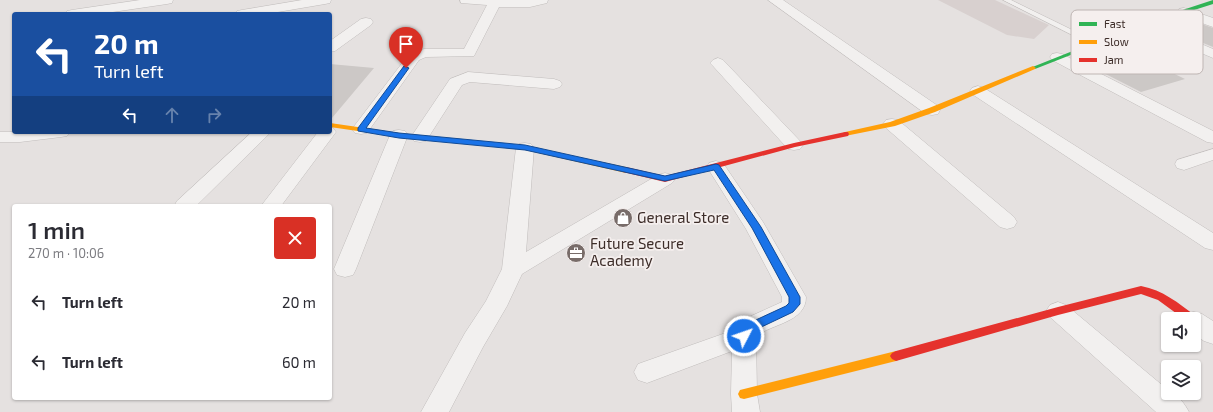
<!DOCTYPE html>
<meta charset="utf-8">
<style>
body{margin:0;font-family:"Exo 2",sans-serif;background:#f7f7f7;color:#2b2b33;height:100vh;display:flex;flex-direction:column;font-size:15px;white-space:nowrap}
*{box-sizing:border-box;margin:0}
p{font-size:13px;color:#7c7c81}
.icon{flex:none;width:22px;height:22px;fill:none;stroke:currentColor;stroke-width:2;stroke-linecap:round;stroke-linejoin:round}
.map{position:relative;flex:1;overflow:hidden}
.details{position:absolute;left:12px;top:204px;width:320px;height:196px;display:flex;flex-direction:column;background:#fff;border-radius:4px;box-shadow:0 1px 3px #0004}
.details>*{flex:none}
.guide{position:absolute;left:12px;top:12px;width:320px;height:122px;border-radius:4px;box-shadow:0 1px 3px #0004;background:#1a4fa0;color:#fff;overflow:hidden}
.tools{position:absolute;left:1161px;top:312px;display:grid;gap:8px}
.tools a{display:grid;place-items:center;width:40px;height:40px;border-radius:4px;background:#fff;box-shadow:0 1px 3px #0004;font-size:20px}
.pin{position:absolute;display:grid;place-items:center;width:34px;height:34px;color:#fff;margin:-41px -17px;border-radius:50% 50% 50% 0;rotate:-45deg;box-shadow:0 0 4px #0007}
.pin .icon{rotate:45deg}
.me{position:absolute;width:44px;margin:-22px;rotate:49deg;stroke-linejoin:round;filter:drop-shadow(0 0 3px #0008)}
.turn{display:flex;align-items:center;gap:14px;height:84px;padding:0 16px;font-size:18px}
.turn .icon{width:52px;height:52px;stroke-width:2.5}
.turn b{display:block;font-size:28px;line-height:34px}
.lanes{display:flex;align-items:center;height:38px;padding:0 16px;background:#0003;justify-content:center;gap:20px;direction:ltr}
.lanes .off{opacity:.35}
.round{display:grid;place-items:center;flex:none;width:42px;height:42px;border-radius:4px;background:#f7f7f7}
.summary{display:flex;align-items:center;justify-content:space-between;height:68px;padding:0 16px}
h1{font-size:24px;font-weight:600;line-height:30px}
ul{padding:0;list-style:none}
li{display:flex;align-items:center;gap:12px;height:60px;padding:0 16px}
li div{flex:1}
li b{display:block;font-size:15px}
li em{font-style:normal}
.map>svg:first-child{display:block}
.built{fill:#d8d0cf}
.building{fill:#ccc8c6}
.lines{fill:none;stroke-linecap:round;stroke-linejoin:round}
.lane-casing{stroke:#c1bdbc;stroke-width:1}
.street-casing{stroke:#c1bdbc;stroke-width:1}
.lane{fill:#f2f0ef;fill-rule:evenodd}
.street{fill:#f2f0ef;fill-rule:evenodd}
.fast{fill:#30b455;fill-rule:evenodd}
.slow{fill:#ff9f0a;fill-rule:evenodd}
.jam{fill:#e5322d;fill-rule:evenodd}
.route{fill:#1a73e8;stroke:#114b97}
.labels{text-anchor:middle;stroke-width:3.5;stroke-linejoin:round;paint-order:stroke}
.poi-label{font-size:15px;fill:#3d2d29;stroke:#f5efee;text-anchor:start}
.key{fill:#f5efee;stroke:#beb5b3;stroke-width:1}
.key-label{font-size:11px;fill:#3d2d29}
</style>
<div class="map">
<svg width="1213" height="412" viewBox="0 0 1213 412">
<rect width="100%" height="100%" fill="#e5e1e0"/>
<path class="built" d="M 938,0 L 995,0 L 1049,25 L 1034,39 L 1007,35 Z"/>
<path class="building" d="M 1190,20 L 1213,28 L 1213,47 L 1164,27 Z
M 1119,47 L 1185,79 L 1141,92 L 1076,59 Z
M 330,64 L 374,68 L 332,118 L 330,118 Z"/>
<g class="lines">
<g class="lane-casing">
<path id="lane" d="M 1003,0 L 1011,0 L 1099,43 L 1095,45 L 1092,45 Z"/>
</g>
<g class="street-casing">
<path id="street" d="M 140,0 L 173,0 L 172,3 L 167,4 L 99,14 L 65,14 L 67,11 L 72,10 Z
M 302,0 L 331,0 L 330,3 L 325,4 L 266,14 L 235,14 L 237,11 L 242,10 Z
M 460,0 L 548,0 L 547,3 L 530,7 L 499,7 L 474,56 L 426,57 L 419,60 L 367,133 L 361,134 L 355,133 L 352,129 L 409,54 L 424,49 L 464,49 L 487,5 L 461,3 Z
M 768,0 L 783,0 L 938,106 L 940,110 L 938,114 L 932,115 L 926,114 Z
M 1184,8 L 1213,18 L 1213,27 L 1179,15 L 1177,12 L 1179,9 Z
M 366,18 L 371,19 L 373,22 L 371,25 L 335,51 L 330,52 L 330,41 L 361,19 Z
M 1145,20 L 1213,49 L 1213,58 L 1140,27 L 1138,24 L 1140,21 Z
M 1057,53 L 1062,54 L 1213,131 L 1213,143 L 1207,142 L 1052,60 L 1050,57 L 1052,54 Z
M 718,58 L 723,60 L 800,141 L 803,145 L 800,149 L 794,150 L 788,149 L 713,66 L 710,63 L 713,60 Z
M 468,72 L 554,79 L 560,81 L 562,84 L 560,87 L 554,89 L 470,82 L 462,85 L 426,141 L 420,142 L 414,141 L 411,137 L 450,79 Z
M 978,86 L 984,88 L 1213,233 L 1213,250 L 1205,248 L 972,94 L 970,91 L 972,88 Z
M 892,119 L 898,120 L 1014,217 L 1017,222 L 1014,227 L 1007,229 L 1000,227 L 886,128 L 883,124 L 886,120 Z
M 330,128 L 333,128 L 336,132 L 281,206 L 261,206 L 318,132 L 330,132 Z
M 399,130 L 405,131 L 408,135 L 356,269 L 353,275 L 345,277 L 337,275 L 334,269 L 390,135 L 393,131 Z
M 0,132 L 70,132 L 67,136 L 61,137 L 20,142 L 0,142 Z
M 252,132 L 271,132 L 196,206 L 174,206 L 177,201 Z
M 525,143 L 531,144 L 534,148 L 526,252 L 658,175 L 665,173 L 672,175 L 675,179 L 672,183 L 522,274 L 507,306 L 483,347 L 449,412 L 421,412 L 465,333 L 486,301 L 502,269 L 516,148 L 519,144 Z
M 1213,149 L 1213,160 L 1184,170 L 1177,168 L 1175,164 L 1177,160 Z
M 716,161 L 723,163 L 763,222 L 806,297 C 806,322 772,324 756,336 L 757,394 L 760,412 L 732,412 L 731,394 L 732,351 L 647,383 L 638,380 L 634,372 L 638,364 L 734,330 L 740,321 L 782,302 L 782,297 L 746,229 L 707,167 L 709,163 Z
M 1058,302 L 1066,305 L 1168,390 L 1168,393 C 1177,393 1185,404 1189,412 L 1156,412 L 1050,317 L 1046,311 L 1050,305 Z
M 1194,312 L 1202,314 L 1213,321 L 1213,344 L 1204,341 L 1194,334 L 1194,319 L 1183,319 L 1186,314 Z"/>
</g>
<use href="#lane" class="lane"/>
<use href="#street" class="street"/>
<path class="fast" d="M 1213,0 L 1213,4 L 1147,25 L 1035,69 L 1031,69 L 1030,68 L 1143,23 Z"/>
<path class="slow" d="M 1033,66 L 1036,68 L 1035,69 L 935,112 L 895,126 L 845,136 L 841,134 L 845,132 L 890,122 L 929,108 Z
M 330,123 L 399,133 L 525,146 L 626,167 L 630,170 L 626,173 L 525,150 L 399,137 L 330,127 Z
M 896,351 L 900,353 L 902,356 L 900,359 L 896,361 L 744,399 L 740,398 L 738,394 L 740,390 Z"/>
<path class="jam" d="M 845,132 L 848,132 L 849,134 L 848,136 L 795,147 L 665,182 L 623,172 L 622,170 L 626,167 L 665,176 L 794,143 Z
M 1141,286 C 1163,290 1178,303 1196,316 L 1197,319 L 1196,322 L 1194,323 L 1194,319 L 1184,319 L 1158,300 L 1141,294 L 1058,315 L 896,361 L 892,359 L 890,356 L 892,353 L 896,351 L 1058,307 Z"/>
</g>
<path class="route" d="M 404,66 L 409,68 L 366,128 L 399,133 L 525,145 L 665,176 L 716,164 L 719,165 L 761,227 L 800,297 L 800,304 L 793,312 L 753,331 L 748,339 L 744,340 L 741,339 L 739,333 L 745,325 L 786,306 L 789,303 L 789,297 L 752,228 L 714,170 L 665,181 L 525,150 L 399,138 L 358,131 L 358,128 Z"/>
<defs>
<g id="shop-disc" transform="scale(1)"><circle r="9.5" fill="#786c69" stroke="#f5efee"/><path d="M-5-2.5h2.3a2.7 3.5 0 0 1 5.4 0H5L5.5 6h-11ZM-1.5-2.5h3a1.5 2.3 0 0 0-3 0Z" fill="#fff"/></g>
<g id="office-disc" transform="scale(1)"><circle r="9.5" fill="#786c69" stroke="#f5efee"/><path d="M-6-3h4V-5.5h4V-3h4V5H-6ZM-1-4.5V-3h2v-1.5ZM-6 0V1H6V0Z" fill="#fff"/></g>
</defs>
<g fill-rule="evenodd">
<use href="#shop-disc" x="623" y="218"/>
<use href="#office-disc" x="576" y="253"/>
</g>
<g class="labels">
<g class="poi-label">
<text x="637" y="223">General Store</text>
<text x="590" y="249">Future Secure<tspan x="590" dy="17">Academy</tspan></text>
</g>
</g>
<rect x="1071" y="10" width="132" height="64" rx="6" class="key"/>
<rect x="1079" y="22" width="18" height="4" fill="#30b455"/>
<rect x="1079" y="40" width="18" height="4" fill="#ff9f0a"/>
<rect x="1079" y="58" width="18" height="4" fill="#e5322d"/>
<g class="key-label">
<text x="1104" y="28">Fast</text>
<text x="1104" y="46">Slow</text>
<text x="1104" y="64">Jam</text>
</g>
</svg>
<div class="tools">
<a><svg class="icon" aria-label="sound" viewBox="0 0 24 24"><path d="M4 9h4l5-4v14l-5-4H4zM17 9q2 3 0 6"/></svg></a>
<a><svg class="icon" aria-label="layers" viewBox="0 0 24 24"><path d="M12 4l9 5-9 5-9-5zM3 14l9 5 9-5"/></svg></a>
</div>
<div class="pin" style="left:406px;top:68px;background:#d93025"><svg class="icon" aria-label="arrive" viewBox="0 0 24 24"><path d="M6 21V4h12l-3 4 3 4H6"/></svg></div>
<svg class="me" style="left:744px;top:336px" viewBox="-20 -20 40 40"><circle r="17" fill="#1a73e8" stroke="#fff" stroke-width="3"/><path d="M0-11L8 9 0 5-8 9z" fill="#fff"/></svg>
<div class="guide">
<div class="turn"><svg class="icon" aria-label="left" viewBox="0 0 24 24"><path d="M17 20v-9H6M10 6l-5 5 5 5"/></svg><div><b>20 m</b>Turn left</div></div>
<div class="lanes"><svg class="icon" aria-label="left" viewBox="0 0 24 24"><path d="M17 20v-9H6M10 6l-5 5 5 5"/></svg><svg class="icon off" aria-label="ahead" viewBox="0 0 24 24"><path d="M12 20V5M6 11l6-6 6 6"/></svg><svg class="icon off" aria-label="right" viewBox="0 0 24 24"><path d="M7 20v-9h11M14 6l5 5-5 5"/></svg></div>
</div>
<section class="details">
<div class="summary"><div><h1>1 min</h1><p>270 m · 10:06</p></div><a class="round" style="background:#d93025;color:#fff"><svg class="icon" aria-label="close" viewBox="0 0 24 24"><path d="M6 6l12 12M18 6L6 18"/></svg></a></div>
<ul>
<li><svg class="icon" aria-label="left" viewBox="0 0 24 24"><path d="M17 20v-9H6M10 6l-5 5 5 5"/></svg><div><b>Turn left</b></div><em>20 m</em></li>
<li><svg class="icon" aria-label="left" viewBox="0 0 24 24"><path d="M17 20v-9H6M10 6l-5 5 5 5"/></svg><div><b>Turn left</b></div><em>60 m</em></li>
</ul>
</section>
</div>
